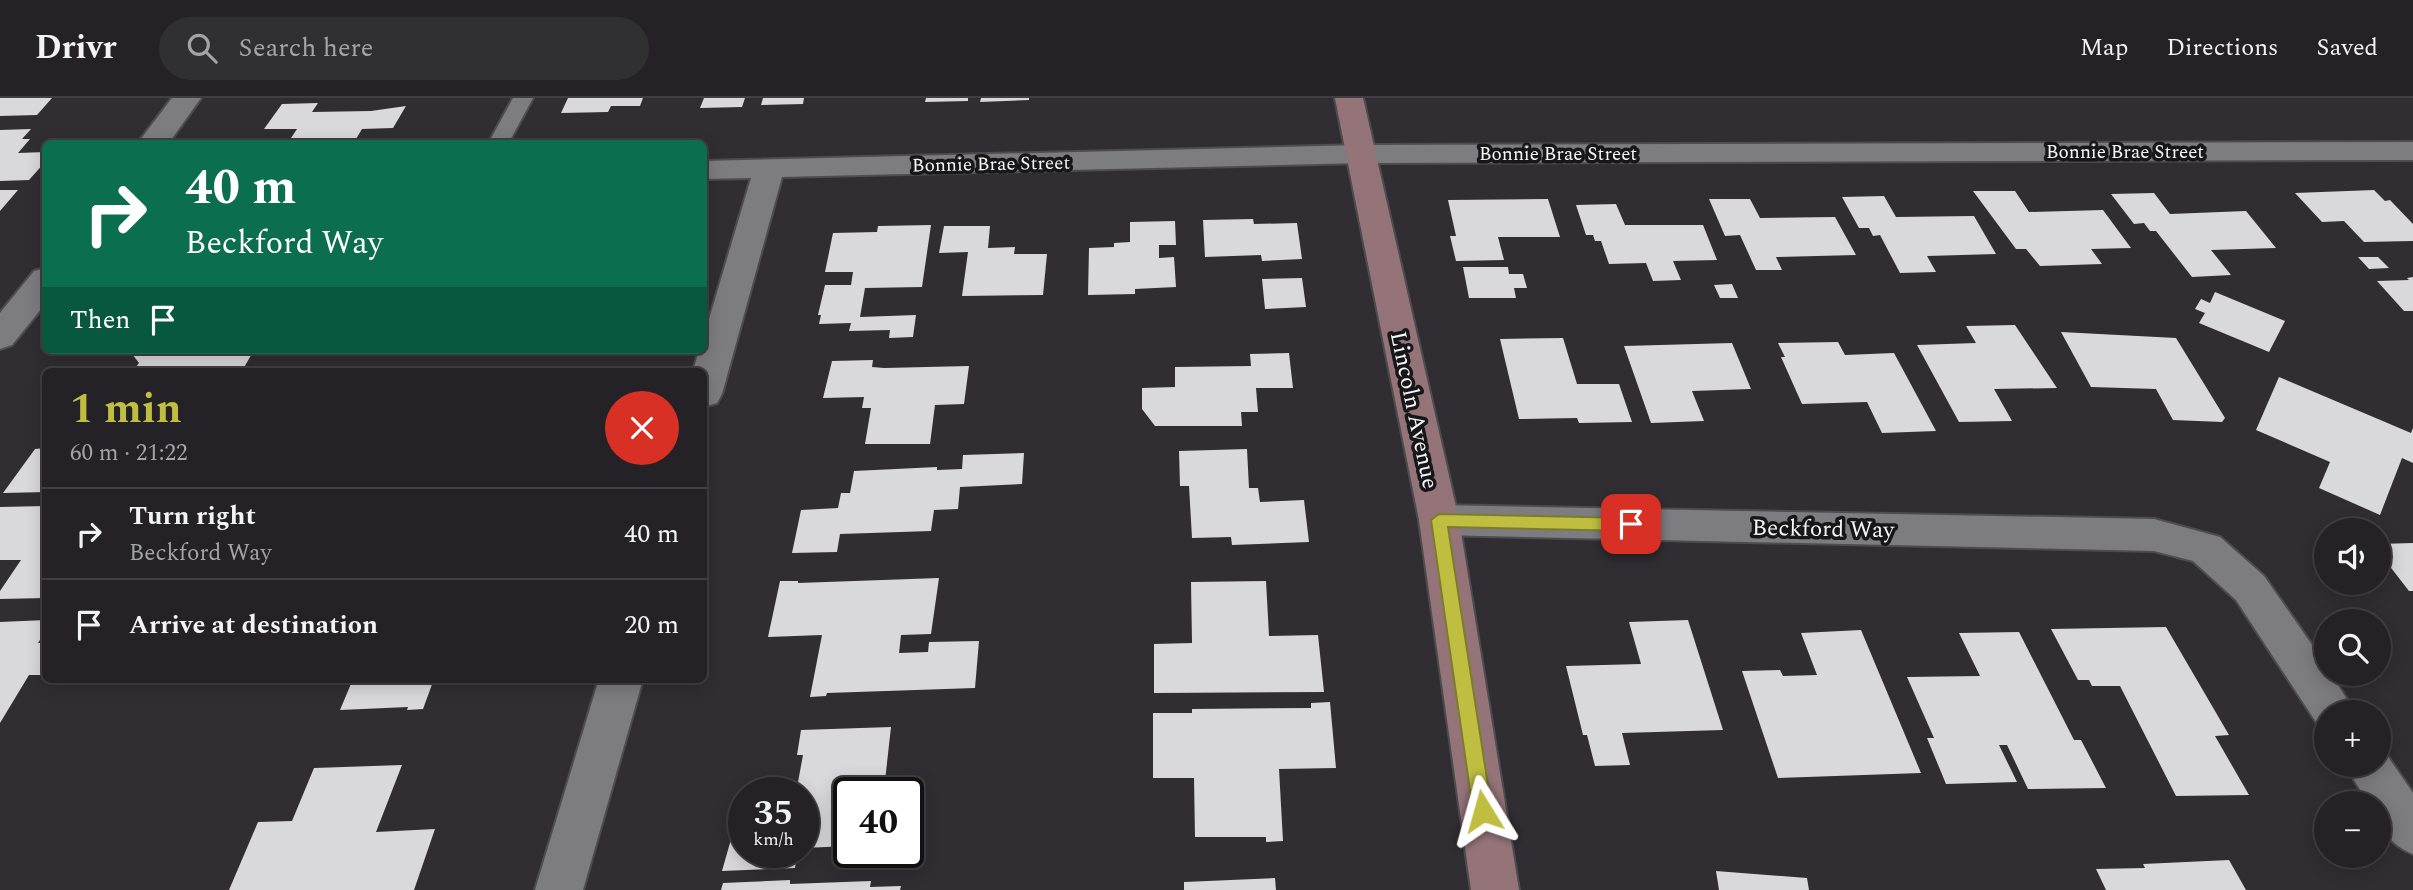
<!DOCTYPE html>
<meta charset="utf-8">
<style>
body{margin:0;font-family:Spectral,serif;background:#302f32;color:#f1f3f6;height:100vh;display:flex;flex-direction:column;font-size:26px;white-space:nowrap}
*{box-sizing:border-box;margin:0}
p{font-size:23px;color:#a3a4a7}
.icon{flex:none;width:38px;height:38px;fill:none;stroke:currentColor;stroke-width:2;stroke-linecap:round;stroke-linejoin:round}
.map{position:relative;flex:1;overflow:hidden}
.panel{position:absolute;left:42px;top:270px;width:665px;height:315px;display:flex;flex-direction:column;background:#242226;border-radius:10px;box-shadow:0 4px 18px #0003,0 0 0 2px #413f43}
.panel>*{flex:none}
.hud{position:absolute;left:42px;top:42px;width:665px;height:214px;border-radius:10px;box-shadow:0 4px 18px #0003,0 0 0 2px #413f43;background:#0b6e4f;color:#fff;overflow:hidden}
.fabs{position:absolute;left:2314px;top:420px;display:grid;gap:14px}
.fabs a{display:grid;place-items:center;width:77px;height:77px;border-radius:50%;background:#242226;box-shadow:0 4px 18px #0003,0 0 0 2px #413f43;font-size:35px}
.speed{position:absolute;left:728px;top:679px;display:flex;gap:14px;font-size:35px;font-weight:700;text-align:center}
.speed>*{display:grid;place-content:center;width:91px;height:91px;border-radius:50%;background:#242226;box-shadow:0 4px 18px #0003,0 0 0 2px #413f43;line-height:1}
.speed small{font-size:18px;font-weight:400}
.speed .limit{border:4px solid #111;border-radius:10px;background:#fff;color:#111}
.pin{position:absolute;display:grid;place-items:center;width:60px;height:60px;color:#fff;margin:-30px;border-radius:14px;box-shadow:0 4px 10px #0006}
.me{position:absolute;width:77px;margin:-38px;rotate:352deg;stroke-linejoin:round;filter:drop-shadow(0 0 5px #0008)}
.turn{display:flex;align-items:center;gap:24px;height:147px;padding:0 28px;font-size:32px}
.turn .icon{width:91px;height:91px;stroke-width:2.5}
.turn b{display:block;font-size:49px;line-height:60px}
.then{display:flex;align-items:center;height:66px;padding:0 28px;background:#0003;gap:14px;font-size:26px}
.round{display:grid;place-items:center;flex:none;width:74px;height:74px;border-radius:37px;background:#302f32}
.headline{display:flex;align-items:center;justify-content:space-between;height:119px;padding:0 28px}
h1{font-size:42px;font-weight:700;line-height:52px;color:#bfbe41}
ul{padding:0;list-style:none}
li{display:flex;align-items:center;gap:21px;height:91px;padding:0 28px;border-top:2px solid #413f43}
li div{flex:1}
li b{display:block;font-size:26px}
li em{font-style:normal}
header{display:flex;align-items:center;gap:42px;box-sizing:border-box;height:98px;padding:0 35px;background:#242226;border-bottom:2px solid #413f43}
header strong{font-size:33px}
nav{display:flex;gap:38px;margin-inline-start:auto;font-size:24px}
.search{width:490px;height:63px;background:#302f32;display:flex;align-items:center;gap:18px;box-sizing:border-box;padding:0 24px;border-radius:38px;color:#a3a4a7;font-size:26px}
.map>svg:first-child{display:block}
.building{fill:#d9d8dc}
.lines{fill:none;stroke-linecap:round;stroke-linejoin:round}
.lane-casing{stroke:#4d4c4f;stroke-width:4}
.street-casing{stroke:#4d4c4f;stroke-width:4}
.secondary-casing{stroke:#4d4c4f;stroke-width:4}
.lane{fill:#7d7c81;fill-rule:evenodd}
.street{fill:#7d7c81;fill-rule:evenodd}
.secondary{fill:#947479;fill-rule:evenodd}
.route{fill:#bfbe41;stroke:#7c7c2a;stroke-width:2}
.labels{text-anchor:middle;stroke-width:7;stroke-linejoin:round;paint-order:stroke}
.far-street-label{font-size:19px;fill:#f5f4f7;stroke:#171719}
.street-label{font-size:23px;fill:#f5f4f7;stroke:#171719}
</style>
<header>
<strong>Drivr</strong>
<div class="search"><svg class="icon" aria-label="search" viewBox="0 0 24 24"><circle cx="10" cy="10" r="6"/><path d="M15 15l6 6"/></svg>Search here</div>
<nav><a>Map</a><a>Directions</a><a>Saved</a></nav>
</header>
<div class="map">
<svg width="2413" height="792" viewBox="0 0 2413 792">
<rect width="100%" height="100%" fill="#302e32"/>
<path class="building" d="M 0,0 L 52,0 L 37,17 L 0,18 Z
M 568,0 L 643,0 L 640,8 L 611,8 L 608,14 L 561,15 Z
M 704,0 L 745,0 L 742,9 L 700,10 Z
M 763,0 L 804,0 L 803,6 L 761,7 Z
M 926,0 L 968,0 L 968,3 L 925,4 Z
M 981,0 L 1029,0 L 1029,2 L 980,4 Z
M 318,5 L 312,14 L 371,13 L 406,8 L 393,30 L 362,31 L 353,46 L 287,46 L 297,31 L 264,31 L 282,6 Z
M 31,31 L 22,41 L 30,41 L 18,55 L 46,54 L 46,63 L 29,82 L 0,83 L 0,32 Z
M 0,92 L 18,92 L 0,113 Z
M 2374,92 L 2385,103 L 2390,102 L 2413,126 L 2413,143 L 2364,144 L 2344,123 L 2322,124 L 2295,95 Z
M 1973,93 L 2015,93 L 2029,114 L 2103,112 L 2131,150 L 2091,151 L 2102,166 L 2040,168 L 2026,151 L 2016,151 Z
M 2154,95 L 2170,116 L 2246,113 L 2276,150 L 2211,152 L 2231,177 L 2192,179 L 2156,133 L 2150,133 L 2144,125 L 2134,126 L 2111,96 Z
M 1884,98 L 1896,119 L 1974,118 L 1996,156 L 1927,158 L 1936,174 L 1900,175 L 1880,137 L 1873,138 L 1869,130 L 1859,130 L 1842,99 Z
M 1548,101 L 1560,139 L 1498,139 L 1504,162 L 1456,163 L 1450,138 L 1456,138 L 1448,102 Z
M 1709,101 L 1750,101 L 1760,120 L 1835,119 L 1856,157 L 1776,159 L 1782,172 L 1756,172 L 1740,137 L 1725,138 Z
M 1616,106 L 1625,127 L 1703,127 L 1717,162 L 1673,163 L 1681,182 L 1653,183 L 1646,165 L 1609,166 L 1601,143 L 1595,143 L 1593,137 L 1586,137 L 1576,107 Z
M 1253,121 L 1254,126 L 1297,125 L 1302,161 L 1262,163 L 1261,157 L 1205,159 L 1203,122 Z
M 1175,123 L 1176,147 L 1159,147 L 1159,160 L 1174,159 L 1176,189 L 1135,191 L 1135,196 L 1088,197 L 1089,150 L 1114,149 L 1114,145 L 1130,144 L 1130,124 Z
M 931,127 L 922,189 L 865,190 L 860,219 L 916,217 L 913,239 L 889,240 L 890,232 L 849,233 L 851,225 L 819,226 L 821,217 L 818,217 L 825,187 L 851,187 L 853,174 L 825,174 L 833,135 L 877,134 L 878,128 Z
M 944,128 L 990,128 L 988,150 L 1015,149 L 1014,156 L 1047,156 L 1043,197 L 962,198 L 968,154 L 939,155 Z
M 2358,159 L 2378,159 L 2389,170 L 2369,171 Z
M 1463,169 L 1508,169 L 1509,176 L 1523,176 L 1527,190 L 1514,190 L 1516,200 L 1469,200 Z
M 2413,179 L 2413,213 L 2404,213 L 2377,183 L 2409,182 L 2407,180 Z
M 1302,180 L 1306,209 L 1265,211 L 1262,181 Z
M 1732,186 L 1738,200 L 1720,200 L 1714,187 Z
M 2215,194 L 2285,223 L 2269,254 L 2199,225 L 2205,215 L 2195,211 L 2201,201 L 2210,205 Z
M 2015,227 L 2057,290 L 1994,291 L 2012,323 L 1959,324 L 1917,247 L 1976,245 L 1966,228 Z
M 2061,234 L 2176,240 L 2225,320 L 2222,324 L 2173,322 L 2156,291 L 2091,289 Z
M 1563,240 L 1577,286 L 1619,286 L 1632,324 L 1579,325 L 1577,320 L 1519,321 L 1500,241 Z
M 1838,244 L 1845,257 L 1894,255 L 1936,333 L 1882,335 L 1867,304 L 1802,306 L 1781,259 L 1785,259 L 1778,245 Z
M 1732,245 L 1751,291 L 1692,293 L 1704,323 L 1651,325 L 1624,248 Z
M 129,252 L 254,252 L 242,273 L 133,273 L 139,265 Z
M 1289,255 L 1293,290 L 1256,290 L 1258,314 L 1241,314 L 1242,328 L 1155,328 L 1142,311 L 1142,290 L 1175,289 L 1175,269 L 1251,268 L 1250,256 Z
M 873,262 L 872,269 L 884,270 L 969,268 L 964,306 L 935,307 L 930,346 L 865,346 L 871,310 L 862,310 L 864,299 L 823,300 L 832,263 Z
M 601,269 L 599,273 L 557,273 L 558,270 Z
M 2279,279 L 2411,335 L 2413,330 L 2413,365 L 2402,360 L 2380,417 L 2319,390 L 2330,364 L 2256,332 Z
M 46,350 L 46,394 L 3,395 L 35,351 Z
M 1247,351 L 1249,390 L 1258,390 L 1260,404 L 1304,402 L 1309,444 L 1232,447 L 1231,439 L 1192,440 L 1189,388 L 1180,388 L 1179,353 Z
M 1024,355 L 1022,386 L 960,389 L 958,411 L 934,412 L 931,433 L 840,436 L 837,454 L 792,455 L 801,412 L 838,410 L 841,395 L 850,395 L 854,373 L 937,369 L 937,372 L 962,371 L 963,357 Z
M 46,408 L 46,500 L 0,501 L 0,493 L 21,462 L 0,462 L 0,409 Z
M 2413,445 L 2413,493 L 2409,493 L 2378,453 L 2378,446 Z
M 939,480 L 931,536 L 901,537 L 899,555 L 928,554 L 929,544 L 979,543 L 975,590 L 827,595 L 826,598 L 810,599 L 822,537 L 768,539 L 780,483 L 798,483 L 798,485 Z
M 1266,483 L 1269,538 L 1318,537 L 1324,594 L 1154,595 L 1154,546 L 1192,545 L 1191,484 Z
M 46,522 L 46,533 L 38,545 L 46,545 L 46,577 L 29,577 L 0,625 L 0,524 Z
M 1688,522 L 1723,632 L 1622,635 L 1630,667 L 1595,668 L 1587,637 L 1583,637 L 1566,568 L 1641,566 L 1629,524 Z
M 2166,529 L 2229,637 L 2215,638 L 2249,697 L 2176,698 L 2120,588 L 2092,588 L 2089,582 L 2078,582 L 2051,531 Z
M 1861,532 L 1921,675 L 1778,680 L 1742,573 L 1780,572 L 1783,578 L 1817,577 L 1801,535 Z
M 2019,534 L 2074,642 L 2081,642 L 2106,690 L 2028,691 L 2007,647 L 1999,647 L 2017,684 L 1946,686 L 1927,640 L 1934,640 L 1907,579 L 1980,578 L 1959,535 Z
M 353,581 L 434,581 L 423,611 L 407,612 L 408,609 L 340,612 Z
M 1330,604 L 1336,670 L 1279,671 L 1283,743 L 1266,744 L 1266,739 L 1195,739 L 1194,680 L 1153,680 L 1153,615 L 1192,615 L 1192,611 L 1311,610 L 1311,605 Z
M 891,629 L 885,683 L 918,681 L 911,746 L 908,746 L 908,695 L 849,695 L 849,748 L 803,750 L 803,695 L 796,695 L 803,657 L 797,657 L 801,632 Z
M 402,667 L 376,734 L 435,731 L 414,792 L 229,792 L 258,724 L 292,723 L 314,670 Z
M 744,704 L 744,754 L 797,754 L 795,770 L 722,773 L 735,727 L 731,727 L 736,705 Z
M 2229,762 L 2246,792 L 2106,792 L 2096,771 L 2145,770 L 2143,766 Z
M 1716,773 L 1807,780 L 1809,792 L 1719,792 Z
M 1275,780 L 1276,792 L 1184,792 L 1184,784 Z
M 790,782 L 790,786 L 871,783 L 870,789 L 901,788 L 900,792 L 721,792 L 723,785 Z"/>
<g class="lines">
<g class="lane-casing">
<path id="lane" d="M 513,0 L 533,0 L 508,46 L 488,46 Z"/>
</g>
<g class="street-casing">
<path id="street" d="M 172,0 L 201,0 L 168,46 L 137,46 Z
M 2413,44 L 2413,62 L 1360,65 L 782,79 L 722,296 L 717,305 L 704,309 L 704,273 L 693,273 L 699,252 L 704,252 L 704,238 L 751,80 L 704,81 L 704,63 L 1360,47 Z
M 46,170 L 46,205 L 12,247 L 0,251 L 0,215 L 34,173 Z
M 1439,407 L 2154,421 L 2220,439 L 2264,478 L 2326,567 L 2326,576 L 2331,576 L 2355,614 L 2326,614 L 2326,630 L 2318,627 L 2236,502 L 2193,463 L 2154,453 L 1439,437 L 1425,433 L 1419,422 L 1425,411 Z
M 599,581 L 643,581 L 583,792 L 535,792 Z
M 2378,651 L 2384,653 L 2413,695 L 2413,756 C 2390,747 2378,730 2378,705 L 2368,705 L 2345,667 L 2378,667 Z"/>
</g>
<g class="secondary-casing">
<path id="secondary" d="M 1335,0 L 1363,0 L 1459,422 L 1519,792 L 1471,792 L 1419,422 Z"/>
</g>
<use href="#lane" class="lane"/>
<use href="#street" class="street"/>
<use href="#secondary" class="secondary"/>
</g>
<path class="route" d="M 1439,416 L 1631,420 L 1639,426 L 1631,433 L 1448,429 L 1492,713 L 1489,719 L 1483,722 L 1476,719 L 1473,713 L 1431,422 Z"/>
<g class="labels">
<g class="far-street-label">
<text x="2125" y="60">Bonnie Brae Street</text>
<text x="1558" y="62">Bonnie Brae Street</text>
<text transform="translate(991 65) rotate(-1)" y="7">Bonnie Brae Street</text>
</g>
<g class="street-label">
<text transform="translate(1415 312) rotate(78)" y="8">Lincoln Avenue</text>
<text transform="translate(1823 430) rotate(1)" y="8">Beckford Way</text>
</g>
</g>
</svg>
<div class="fabs">
<a><svg class="icon" aria-label="sound" viewBox="0 0 24 24"><path d="M4 9h4l5-4v14l-5-4H4zM17 9q2 3 0 6"/></svg></a>
<a><svg class="icon" aria-label="search" viewBox="0 0 24 24"><circle cx="10" cy="10" r="6"/><path d="M15 15l6 6"/></svg></a>
<a>+</a>
<a>−</a>
</div>
<div class="speed"><div>35<small>km/h</small></div><div class="limit">40</div></div>
<div class="pin" style="left:1631px;top:426px;background:#d93025"><svg class="icon" aria-label="arrive" viewBox="0 0 24 24"><path d="M6 21V4h12l-3 4 3 4H6"/></svg></div>
<svg class="me" style="left:1483px;top:713px" viewBox="-20 -20 40 40"><path d="M0-17L14 15 0 8-14 15z" fill="#bfbe41" stroke="#fff" stroke-width="4"/></svg>
<div class="hud">
<div class="turn"><svg class="icon" aria-label="right" viewBox="0 0 24 24"><path d="M7 20v-9h11M14 6l5 5-5 5"/></svg><div><b>40 m</b>Beckford Way</div></div>
<div class="then">Then<svg class="icon" aria-label="arrive" viewBox="0 0 24 24"><path d="M6 21V4h12l-3 4 3 4H6"/></svg></div>
</div>
<section class="panel">
<div class="headline"><div><h1>1 min</h1><p>60 m · 21:22</p></div><a class="round" style="background:#d93025;color:#fff"><svg class="icon" aria-label="close" viewBox="0 0 24 24"><path d="M6 6l12 12M18 6L6 18"/></svg></a></div>
<ul>
<li><svg class="icon" aria-label="right" viewBox="0 0 24 24"><path d="M7 20v-9h11M14 6l5 5-5 5"/></svg><div><b>Turn right</b><p>Beckford Way</p></div><em>40 m</em></li>
<li><svg class="icon" aria-label="arrive" viewBox="0 0 24 24"><path d="M6 21V4h12l-3 4 3 4H6"/></svg><div><b>Arrive at destination</b></div><em>20 m</em></li>
</ul>
</section>
</div>
